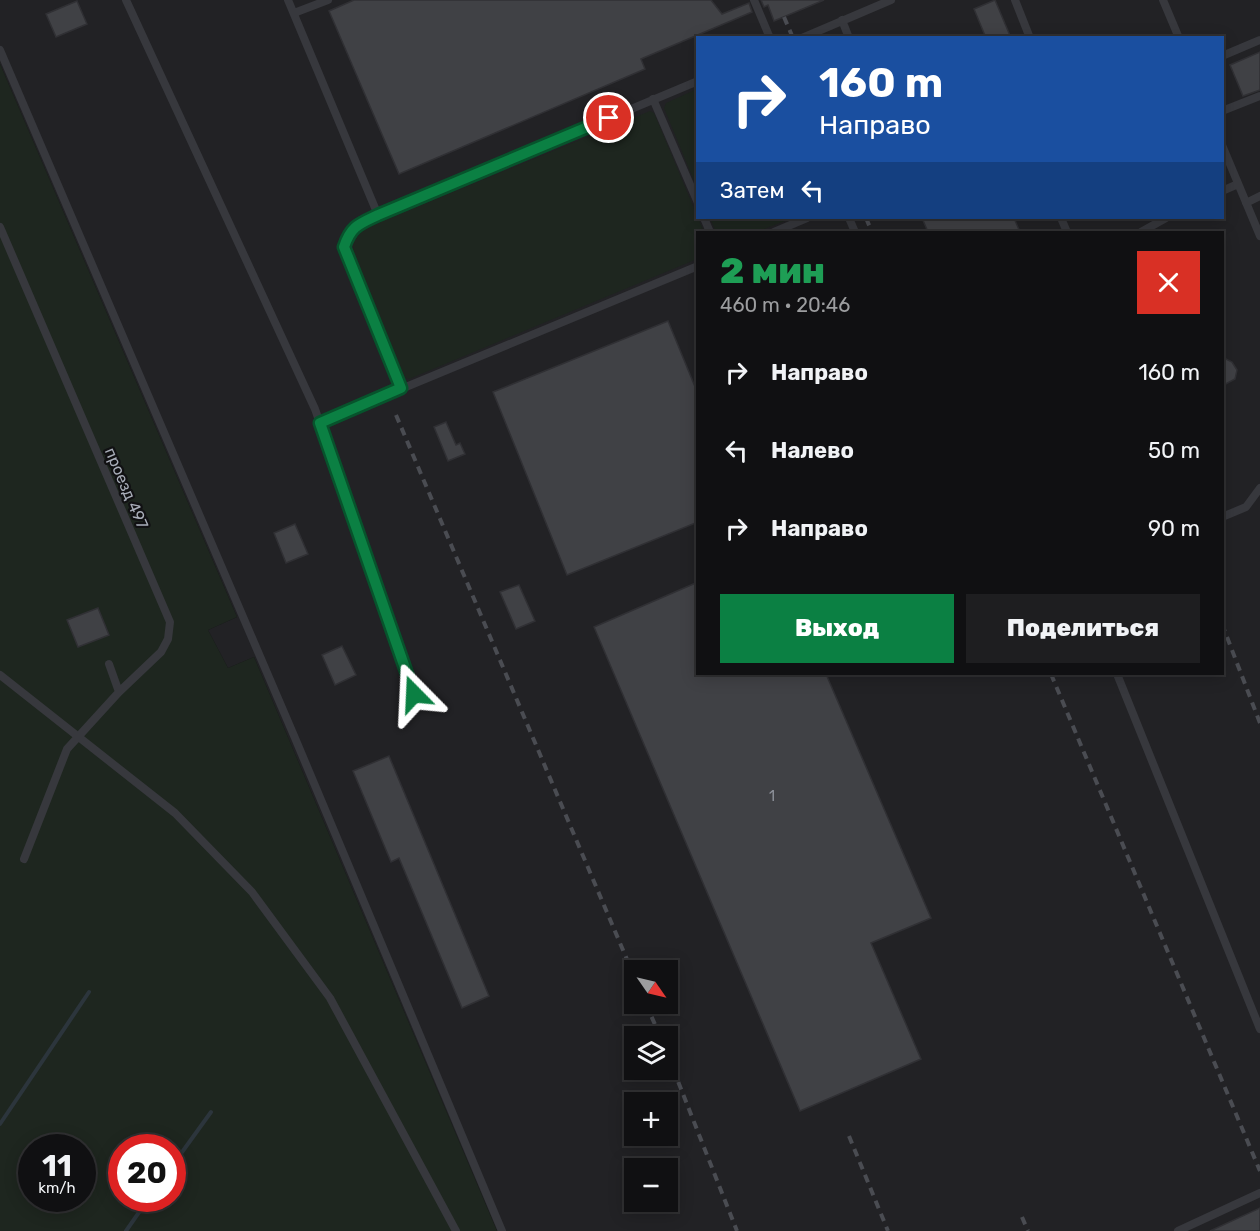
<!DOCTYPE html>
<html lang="ru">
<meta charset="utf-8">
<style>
body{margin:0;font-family:Rubik,sans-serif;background:#1e1e20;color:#f1f3f6;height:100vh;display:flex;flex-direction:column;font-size:22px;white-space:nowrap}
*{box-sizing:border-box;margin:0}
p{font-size:20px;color:#9c9d9f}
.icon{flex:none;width:33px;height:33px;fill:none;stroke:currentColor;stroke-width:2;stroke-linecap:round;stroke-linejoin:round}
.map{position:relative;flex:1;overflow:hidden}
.details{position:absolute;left:696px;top:231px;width:528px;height:444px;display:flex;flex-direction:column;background:#101012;border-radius:0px;box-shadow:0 3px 15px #0003,0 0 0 2px #303032}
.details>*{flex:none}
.guide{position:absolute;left:696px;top:36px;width:528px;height:183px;border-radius:0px;box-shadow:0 3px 15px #0003,0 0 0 2px #303032;background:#1a4fa0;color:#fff;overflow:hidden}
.needle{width:39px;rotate:124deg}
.fabs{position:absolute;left:624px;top:960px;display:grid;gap:12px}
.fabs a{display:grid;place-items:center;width:54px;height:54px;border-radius:0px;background:#101012;box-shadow:0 3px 15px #0003,0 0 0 2px #303032;font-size:30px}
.speed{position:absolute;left:18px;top:1134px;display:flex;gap:12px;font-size:30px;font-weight:700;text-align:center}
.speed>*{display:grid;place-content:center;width:78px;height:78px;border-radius:50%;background:#101012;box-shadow:0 3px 15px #0003,0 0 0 2px #303032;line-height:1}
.speed small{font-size:15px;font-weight:400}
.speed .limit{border:9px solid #d22;background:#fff;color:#111}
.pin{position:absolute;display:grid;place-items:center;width:51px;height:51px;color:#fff;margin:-26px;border:3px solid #fff;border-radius:50%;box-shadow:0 2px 6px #0007}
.me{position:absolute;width:66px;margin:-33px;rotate:339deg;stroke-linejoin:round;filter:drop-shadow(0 0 4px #0008)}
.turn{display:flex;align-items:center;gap:21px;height:126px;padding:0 24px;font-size:27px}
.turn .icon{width:78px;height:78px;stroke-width:2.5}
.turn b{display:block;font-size:42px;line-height:51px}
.then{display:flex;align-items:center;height:57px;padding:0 24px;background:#0003;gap:12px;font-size:22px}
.round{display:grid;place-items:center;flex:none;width:63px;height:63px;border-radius:0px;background:#1e1e20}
.summary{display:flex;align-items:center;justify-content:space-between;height:102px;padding:0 24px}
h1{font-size:36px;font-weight:800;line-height:45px;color:#1e9e55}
.action{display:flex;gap:12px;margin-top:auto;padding:12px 24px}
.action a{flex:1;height:69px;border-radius:0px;background:#0b8043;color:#fff;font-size:24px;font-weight:800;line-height:69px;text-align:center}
.action a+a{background:#1e1e20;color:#f1f3f6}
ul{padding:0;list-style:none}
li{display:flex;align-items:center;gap:18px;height:78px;padding:0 24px}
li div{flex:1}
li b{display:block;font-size:22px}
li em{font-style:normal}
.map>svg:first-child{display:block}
.built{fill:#222225;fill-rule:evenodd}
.green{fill:#1e261f;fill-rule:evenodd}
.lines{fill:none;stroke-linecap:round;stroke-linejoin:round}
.stream{stroke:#2c353c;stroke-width:4}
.building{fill:#404145;stroke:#303034;stroke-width:1.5}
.service{stroke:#37383d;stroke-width:8}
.rail{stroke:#4a4c52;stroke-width:4;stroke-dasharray:8 6;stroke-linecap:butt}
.route-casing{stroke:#07532c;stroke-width:15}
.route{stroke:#0b8043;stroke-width:10}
.labels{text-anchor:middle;stroke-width:4.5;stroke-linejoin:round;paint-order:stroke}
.number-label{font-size:14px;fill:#8e929b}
.street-label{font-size:16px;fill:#a8adb8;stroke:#111113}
</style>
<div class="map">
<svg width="1260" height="1231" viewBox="0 0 1260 1231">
<rect width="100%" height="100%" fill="#161618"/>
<path class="built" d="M 0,0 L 1260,0 L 1260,1231 L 497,1231 L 254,657 L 228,668 L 208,630 L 237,617 L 0,64 ZM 698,38 L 1222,38 L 1222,218 L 698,218 ZM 698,232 L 1222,232 L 1222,674 L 698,674 ZM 634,970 L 668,970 L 668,1004 L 634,1004 ZM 634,1036 L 668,1036 L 668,1070 L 634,1070 ZM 634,1102 L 668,1102 L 668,1136 L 634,1136 ZM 634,1168 L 668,1168 L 668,1202 L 634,1202 Z"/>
<path class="green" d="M 0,64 L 237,617 L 208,630 L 228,668 L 254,657 L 497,1231 L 0,1231 ZM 32,1148 L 82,1148 L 82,1198 L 32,1198 ZM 122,1148 L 172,1148 L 172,1198 L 122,1198 Z
M 697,89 L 697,188 L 664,108 L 666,103 Z
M 650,111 L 654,113 L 704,232 L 698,232 L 697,259 L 409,379 L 403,377 L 353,252 L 354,241 L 363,229 Z
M 710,218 L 792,218 L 757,232 L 716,232 Z"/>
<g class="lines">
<path class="stream" d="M 0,1124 L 89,992
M 172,1166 L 211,1112
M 126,1231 L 149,1198"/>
</g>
<path class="building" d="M 354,0 L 711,0 L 722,14 L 749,3 L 752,12 L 641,59 L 645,69 L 399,174 L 329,11 Z
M 761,0 L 824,0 L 774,21 L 768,5 L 764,7 Z
M 995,0 L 1011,38 L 986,38 L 974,9 Z
M 77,1 L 87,24 L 56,37 L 46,14 Z
M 1260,52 L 1260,90 L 1243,96 L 1230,65 Z
M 922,218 L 1014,218 L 1020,232 L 928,232 Z
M 668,321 L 698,394 L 698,522 L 567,575 L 493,392 Z
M 1222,357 L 1232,362 L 1237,370 L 1235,379 L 1222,386 Z
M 446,422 L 456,445 L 460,443 L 465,454 L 448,461 L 434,427 Z
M 295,524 L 308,554 L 286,563 L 274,533 Z
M 698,582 L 698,674 L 826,674 L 931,918 L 871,943 L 921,1059 L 800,1111 L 594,627 Z
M 519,585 L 535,621 L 516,629 L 500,592 Z
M 98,608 L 109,635 L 78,647 L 67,620 Z
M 342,646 L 356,675 L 335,685 L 322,655 Z
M 389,756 L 489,996 L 462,1008 L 399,858 L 391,862 L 353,771 Z
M 1260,1208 L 1260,1231 L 1210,1231 Z"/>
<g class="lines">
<path class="service" d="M 126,0 L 315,409 L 414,694
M 288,0 L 378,215
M 754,0 L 770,38
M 1015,0 L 1030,38
M 1163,0 L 1179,38
M 294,13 L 328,0
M 842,20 L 849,38
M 802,38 L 891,0
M 0,50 L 295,738 L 502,1231
M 1222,56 L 1260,40
M 653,99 L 698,203
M 1222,111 L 1260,96
M 1222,145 L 1260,236
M 1222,191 L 1238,184
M 1246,203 L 1260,196
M 704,218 L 710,232
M 849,218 L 855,232
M 1061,218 L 1067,232
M 0,227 L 170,622 L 168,639 L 161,652 L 119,692 L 67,749 L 24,859
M 774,232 L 807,218
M 1141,232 L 1166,218
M 401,388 L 344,247 C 351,226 359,224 378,215 L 698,81
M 319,423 L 698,266
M 1222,517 L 1246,507 L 1260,488
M 109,664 L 119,692
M 1117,674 L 1260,1029
M 0,675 L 175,813 L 252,892 L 330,998 L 456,1231
M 1178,1231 L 1260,1193"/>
<path class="rail" d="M 784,17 L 793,38
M 866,218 L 872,232
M 396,415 L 634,976
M 1222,624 L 1260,723
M 1051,674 L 1260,1171
M 646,1004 L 660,1036
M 668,1056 L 737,1231
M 849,1136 L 888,1231
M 1022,1217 L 1028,1231"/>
</g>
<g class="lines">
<g class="route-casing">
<path id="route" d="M 414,694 L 320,423 L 401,388 L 344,247 C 351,226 359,224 378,215 L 609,118"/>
</g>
<use href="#route" class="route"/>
</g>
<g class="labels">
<g class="number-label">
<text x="772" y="801">1</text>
</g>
<g class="street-label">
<text transform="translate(127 488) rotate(67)" y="6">проезд 497</text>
</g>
</g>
</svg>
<div class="fabs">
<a><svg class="needle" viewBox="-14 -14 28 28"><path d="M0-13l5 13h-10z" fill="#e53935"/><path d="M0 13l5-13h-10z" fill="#9c9d9f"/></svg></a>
<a><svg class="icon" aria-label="layers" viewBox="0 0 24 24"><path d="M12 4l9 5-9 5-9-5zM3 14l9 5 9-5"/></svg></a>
<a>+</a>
<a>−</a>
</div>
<div class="speed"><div>11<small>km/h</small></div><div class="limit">20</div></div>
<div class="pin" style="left:609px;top:118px;background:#d93025"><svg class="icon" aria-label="arrive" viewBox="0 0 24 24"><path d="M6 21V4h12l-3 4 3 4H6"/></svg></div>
<svg class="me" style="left:414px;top:694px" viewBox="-20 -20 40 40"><path d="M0-17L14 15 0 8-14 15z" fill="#0b8043" stroke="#fff" stroke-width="4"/></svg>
<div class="guide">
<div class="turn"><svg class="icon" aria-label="right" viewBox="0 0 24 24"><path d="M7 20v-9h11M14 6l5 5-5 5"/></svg><div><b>160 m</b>Направо</div></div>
<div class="then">Затем<svg class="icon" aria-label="left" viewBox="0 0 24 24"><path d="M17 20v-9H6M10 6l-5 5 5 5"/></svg></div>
</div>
<section class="details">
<div class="summary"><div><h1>2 мин</h1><p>460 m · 20:46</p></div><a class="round" style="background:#d93025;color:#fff"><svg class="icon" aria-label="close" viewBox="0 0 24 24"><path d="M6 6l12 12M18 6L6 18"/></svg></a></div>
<ul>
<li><svg class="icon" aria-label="right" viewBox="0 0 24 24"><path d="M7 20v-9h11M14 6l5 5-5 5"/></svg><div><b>Направо</b></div><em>160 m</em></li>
<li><svg class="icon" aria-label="left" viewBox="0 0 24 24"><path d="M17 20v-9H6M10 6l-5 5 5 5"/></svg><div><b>Налево</b></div><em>50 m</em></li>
<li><svg class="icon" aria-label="right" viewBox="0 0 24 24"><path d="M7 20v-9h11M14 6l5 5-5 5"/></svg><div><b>Направо</b></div><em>90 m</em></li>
</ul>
<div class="action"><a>Выход</a><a>Поделиться</a></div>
</section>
</div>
